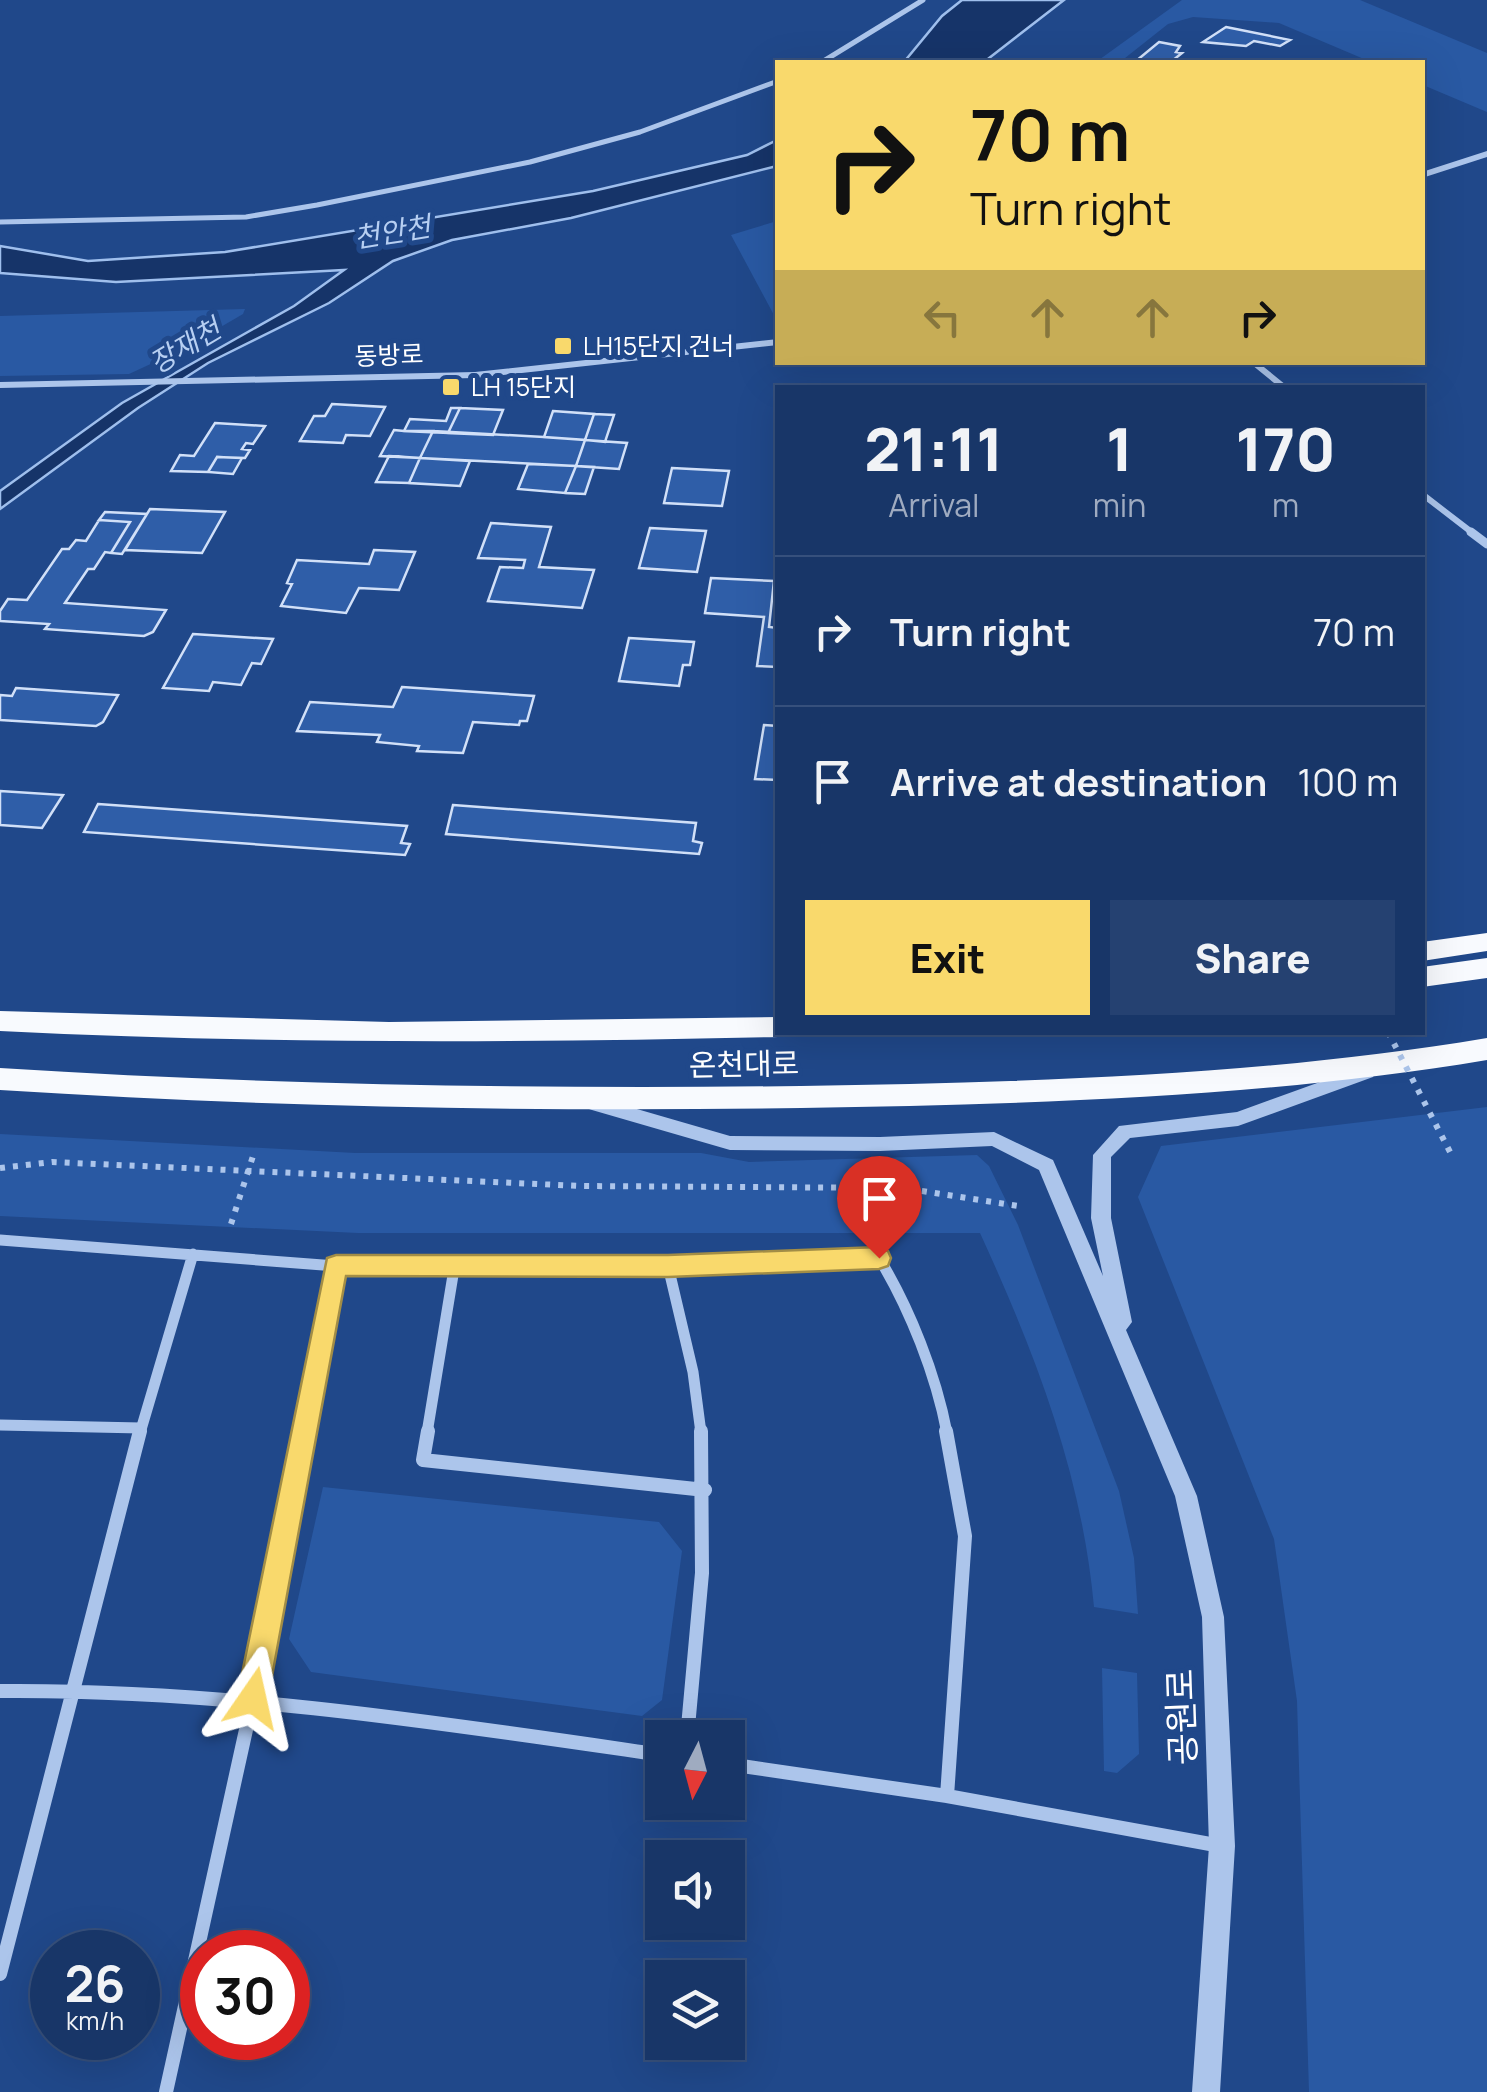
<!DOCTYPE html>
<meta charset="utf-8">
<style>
body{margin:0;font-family:Manrope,"Noto Sans KR",sans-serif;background:#254171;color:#f1f3f6;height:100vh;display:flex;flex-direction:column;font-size:38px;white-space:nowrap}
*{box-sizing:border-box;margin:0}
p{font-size:32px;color:#9fabc0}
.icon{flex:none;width:55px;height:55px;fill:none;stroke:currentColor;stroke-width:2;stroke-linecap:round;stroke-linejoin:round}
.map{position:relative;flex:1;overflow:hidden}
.drawer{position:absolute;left:775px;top:385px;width:650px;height:650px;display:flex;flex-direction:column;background:#183668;border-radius:0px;box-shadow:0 10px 40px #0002,0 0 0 2px #36507c}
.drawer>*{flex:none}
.hud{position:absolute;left:775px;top:60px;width:650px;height:305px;border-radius:0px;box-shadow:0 10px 40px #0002,0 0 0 2px #36507c;background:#f9d96c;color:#111;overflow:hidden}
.needle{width:65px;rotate:186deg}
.fabs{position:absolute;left:645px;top:1720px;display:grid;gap:20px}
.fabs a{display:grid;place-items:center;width:100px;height:100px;border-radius:0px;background:#183668;box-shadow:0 10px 40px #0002,0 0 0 2px #36507c;font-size:50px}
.speed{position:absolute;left:30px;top:1930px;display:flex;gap:20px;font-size:50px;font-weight:700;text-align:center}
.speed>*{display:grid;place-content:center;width:130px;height:130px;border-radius:50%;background:#183668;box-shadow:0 10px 40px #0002,0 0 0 2px #36507c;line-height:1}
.speed small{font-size:25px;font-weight:400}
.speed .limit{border:15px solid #d22;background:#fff;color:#111}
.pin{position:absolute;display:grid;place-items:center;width:85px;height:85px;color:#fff;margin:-102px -42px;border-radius:50% 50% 50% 0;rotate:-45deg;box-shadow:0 0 10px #0007}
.pin .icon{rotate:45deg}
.me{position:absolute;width:110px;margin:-55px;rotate:11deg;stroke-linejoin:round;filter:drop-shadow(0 0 8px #0008)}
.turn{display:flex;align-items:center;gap:35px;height:210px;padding:0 30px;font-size:45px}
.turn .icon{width:130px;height:130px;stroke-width:2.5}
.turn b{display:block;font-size:70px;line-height:85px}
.lanes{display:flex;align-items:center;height:95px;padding:0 30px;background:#0003;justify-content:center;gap:50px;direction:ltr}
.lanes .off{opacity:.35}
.eta{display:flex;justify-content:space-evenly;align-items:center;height:170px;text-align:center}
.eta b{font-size:60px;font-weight:800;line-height:70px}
.cta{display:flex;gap:20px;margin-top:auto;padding:20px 30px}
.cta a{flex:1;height:115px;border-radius:0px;background:#f9d96c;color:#111;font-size:40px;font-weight:800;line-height:115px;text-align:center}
.cta a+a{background:#254171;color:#f1f3f6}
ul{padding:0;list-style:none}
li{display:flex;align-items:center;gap:30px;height:150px;padding:0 30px;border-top:2px solid #36507c}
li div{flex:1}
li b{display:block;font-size:38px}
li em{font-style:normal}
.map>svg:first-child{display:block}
.green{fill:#2959a3}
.water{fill:#163469;stroke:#9fbfed;stroke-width:2.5}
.building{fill:#2f5ea8;stroke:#d1e0f8;stroke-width:2.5}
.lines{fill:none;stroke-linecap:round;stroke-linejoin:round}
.path{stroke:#acc5eb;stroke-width:6;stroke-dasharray:5 8;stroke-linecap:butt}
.minor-far4{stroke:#acc5eb;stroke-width:5}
.minor-far3{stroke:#acc5eb;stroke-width:6}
.minor-far2{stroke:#acc5eb;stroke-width:9}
.minor-far1{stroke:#acc5eb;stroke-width:11}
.minor{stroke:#acc5eb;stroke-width:14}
.tertiary{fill:#acc5eb;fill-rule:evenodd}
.trunk{fill:#f8fafe;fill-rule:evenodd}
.path-bridge{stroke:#acc5eb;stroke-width:6;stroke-dasharray:5 8;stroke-linecap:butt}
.route{fill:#f9d96c;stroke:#a28d46;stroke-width:2.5}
.poi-dot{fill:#f9d96c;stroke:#20488a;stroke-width:4}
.labels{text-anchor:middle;stroke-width:10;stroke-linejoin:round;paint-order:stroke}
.far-poi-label{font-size:25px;fill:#fff;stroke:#20488a;text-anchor:start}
.far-street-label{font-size:25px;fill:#fff;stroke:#20488a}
.far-water-label{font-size:28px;font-style:italic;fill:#b7cff2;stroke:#20488a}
.street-label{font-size:30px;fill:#fff;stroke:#20488a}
.near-street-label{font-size:35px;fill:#fff;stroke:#20488a}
</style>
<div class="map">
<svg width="1487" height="2092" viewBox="0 0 1487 2092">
<rect width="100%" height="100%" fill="#20488a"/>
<path class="green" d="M 1182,0 L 1360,0 L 1487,53 L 1487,112 L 1423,85 L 1422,62 L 1371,62 L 1279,23 L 1193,17 L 1168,24 L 1120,62 L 1096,62 Z
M 777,221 L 778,317 L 775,317 L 731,235 Z
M 245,309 L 243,314 L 183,349 L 129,374 L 0,376 L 0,316 Z
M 1487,1107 L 1487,2092 L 1309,2092 L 1297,1701 L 1274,1539 L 1138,1197 L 1161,1146 Z
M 0,1134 L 355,1153 L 701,1153 L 749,1162 L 977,1155 L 989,1166 L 1018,1225 L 1119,1491 L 1134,1558 L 1138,1614 L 1094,1607 C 1082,1474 1035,1353 980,1233 L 358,1233 L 0,1216 Z
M 323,1487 L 659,1522 L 682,1551 L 662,1700 L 642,1716 L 311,1672 L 289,1639 Z
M 1102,1668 L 1137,1673 L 1139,1754 L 1117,1773 L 1104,1771 Z"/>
<path class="water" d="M 962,0 L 1064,0 L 984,62 L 904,62 L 942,16 Z
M 777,140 L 777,166 L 571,218 L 452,240 L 393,261 L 329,303 L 208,363 L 138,408 L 0,509 L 0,491 L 122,403 L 294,306 L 344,270 L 116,282 L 0,273 L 0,246 L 88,261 L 225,252 L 593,191 L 747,155 Z"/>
<path class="building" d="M 1226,27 L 1290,40 L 1280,46 L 1254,41 L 1246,46 L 1203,42 Z
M 1159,42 L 1180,46 L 1176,52 L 1182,53 L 1172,61 L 1136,61 Z
M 332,404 L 385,407 L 370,436 L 346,435 L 343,443 L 300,441 L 314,416 L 325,416 Z
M 451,408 L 460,408 L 448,433 L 404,431 L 410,419 L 446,421 Z
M 460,408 L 503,410 L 493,435 L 448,433 Z
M 553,411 L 594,414 L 585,440 L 544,437 Z
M 594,414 L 614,415 L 605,442 L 585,440 Z
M 215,423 L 265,426 L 253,444 L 246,443 L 242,449 L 250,450 L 245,458 L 217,457 L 208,472 L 171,471 L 180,455 L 194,456 Z
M 394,430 L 404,431 L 433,431 L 420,458 L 380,456 Z
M 433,431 L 544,437 L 585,440 L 576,466 L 420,458 Z
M 585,440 L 627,443 L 619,469 L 576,466 Z
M 389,456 L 420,458 L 409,483 L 376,482 Z
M 217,457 L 242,458 L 233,474 L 208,472 Z
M 420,458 L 470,461 L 460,486 L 409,483 Z
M 528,464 L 576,466 L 565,493 L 518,489 Z
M 576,466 L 594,467 L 585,494 L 565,493 Z
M 672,468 L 729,471 L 722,506 L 664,503 Z
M 150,509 L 225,512 L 202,553 L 125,550 Z
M 105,512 L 147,514 L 122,554 L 111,553 L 130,522 L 99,520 Z
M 99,520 L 130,522 L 111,553 L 105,552 L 94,569 L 88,569 L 65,603 L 166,610 L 153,632 L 144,636 L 45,629 L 49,624 L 0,621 L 0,611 L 8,599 L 27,600 L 62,549 L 69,549 L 76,540 L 86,541 Z
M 491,523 L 551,527 L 539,567 L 594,570 L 582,608 L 488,601 L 500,567 L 523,568 L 525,560 L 478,558 Z
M 650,528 L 706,531 L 697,572 L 639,568 Z
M 374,550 L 415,552 L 399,590 L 359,588 L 346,613 L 281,606 L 292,584 L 287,583 L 297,560 L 369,564 Z
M 711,578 L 774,581 L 769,627 L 778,628 L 778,667 L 757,666 L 764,617 L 705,613 Z
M 193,634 L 273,639 L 261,664 L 252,663 L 241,685 L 213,682 L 209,691 L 163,688 Z
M 629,638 L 694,642 L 690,665 L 683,665 L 679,686 L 619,681 Z
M 402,687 L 534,696 L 527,721 L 520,721 L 519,725 L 473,722 L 463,753 L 417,751 L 419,746 L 377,742 L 380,735 L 297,731 L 310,702 L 393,707 Z
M 16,688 L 118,695 L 103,722 L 96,726 L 0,720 L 0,695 L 12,696 Z
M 764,725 L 778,726 L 778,780 L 755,779 Z
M 0,791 L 63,795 L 42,828 L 0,825 Z
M 98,804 L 407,826 L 401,843 L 410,844 L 405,855 L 84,832 Z
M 453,805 L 696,823 L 693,841 L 702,843 L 699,854 L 446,834 Z"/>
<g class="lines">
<path class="path" d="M 0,1168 L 52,1162 L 581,1186 L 903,1188 L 1018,1206
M 866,1188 L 869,1230
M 231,1224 L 254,1153"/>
<path class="minor-far4" d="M 822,62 L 923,0
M 0,222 L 246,217 L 317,205 L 530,162 L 640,132 L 778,81"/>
<path class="minor-far3" d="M 1253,362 L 1285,388
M 1422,494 L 1474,534"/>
<path class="minor-far2" d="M 1471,532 L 1487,544"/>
<path class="minor-far1" d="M 0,1240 L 336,1266 L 668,1266 L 879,1258 C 910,1309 936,1375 947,1433
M 668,1266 L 693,1372 L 701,1433
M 0,1425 L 141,1428
M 140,1433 L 193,1254
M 304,1433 L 336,1266
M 427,1433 L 455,1263"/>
<path class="minor" d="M 428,1431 L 423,1460 L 705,1490
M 946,1431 L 965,1536 L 947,1796
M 0,1691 C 223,1689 442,1723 662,1755
M 687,1738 L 702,1573 L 701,1431
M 728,1764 L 947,1796 L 1221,1846
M 0,1974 L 140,1431
M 166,2092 L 253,1698 L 304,1431"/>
<path class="tertiary" d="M 1487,151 L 1487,157 L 1422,178 L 1422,172 Z
M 778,339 L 778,345 L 475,378 L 0,388 L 0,382 L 475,372 Z
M 1367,1065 L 1373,1067 L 1376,1072 L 1373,1077 L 1238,1126 L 1130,1138 L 1111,1157 L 1111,1218 L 1132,1322 L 1126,1330 L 1197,1496 L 1224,1617 L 1235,1846 L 1220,2092 L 1192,2092 L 1209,1846 L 1202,1617 L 1175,1496 L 1039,1170 L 992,1146 L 880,1151 L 730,1150 L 592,1110 L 586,1108 L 583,1103 L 586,1098 L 592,1096 L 730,1136 L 880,1137 L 994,1132 L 1053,1160 L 1103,1276 L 1091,1218 L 1093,1155 L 1119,1126 L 1237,1112 Z"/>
<path class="trunk" d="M 1487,933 L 1487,951 L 1422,961 L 1422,942 Z
M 1487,958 L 1487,978 L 1422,987 L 1422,967 Z
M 0,1011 L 389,1022 L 778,1017 L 778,1032 L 789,1032 L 778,1037 C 518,1043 259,1044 0,1031 Z
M 1487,1038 L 1487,1060 C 1260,1098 1031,1104 801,1108 C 534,1112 267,1107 0,1090 L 0,1068 C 267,1085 534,1089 801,1086 C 1031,1082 1260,1076 1487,1038 Z"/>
<path class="path-bridge" d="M 1388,1032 L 1450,1152"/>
</g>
<path class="route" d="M 879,1247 L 888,1251 L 891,1258 L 888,1266 L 879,1269 L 668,1277 L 346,1276 L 268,1698 L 264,1709 L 253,1713 L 242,1709 L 237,1698 L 327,1258 L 336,1255 L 668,1255 Z"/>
<g class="poi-dot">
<rect x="553" y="336" width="20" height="20" rx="5"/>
<rect x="441" y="377" width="20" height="20" rx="5"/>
</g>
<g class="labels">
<g class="far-poi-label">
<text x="583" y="355">LH15단지 건너</text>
<text x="471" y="396">LH 15단지</text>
</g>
<g class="far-street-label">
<text transform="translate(389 355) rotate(-2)" y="9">동방로</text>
</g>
<g class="far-water-label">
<text transform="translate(392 232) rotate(-9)" y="10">천안천</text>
<text transform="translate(185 346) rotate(-31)" y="10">장재천</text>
</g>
<g class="street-label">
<text transform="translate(744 1065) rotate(-1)" y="10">온천대로</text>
</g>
<g class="near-street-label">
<text transform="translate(1182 1717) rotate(-92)" y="12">공원로</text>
</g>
</g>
</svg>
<div class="fabs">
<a><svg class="needle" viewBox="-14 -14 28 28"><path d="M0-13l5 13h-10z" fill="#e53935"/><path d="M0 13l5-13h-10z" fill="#9fabc0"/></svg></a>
<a><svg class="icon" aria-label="sound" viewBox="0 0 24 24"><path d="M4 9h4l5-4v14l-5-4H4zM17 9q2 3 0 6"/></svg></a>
<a><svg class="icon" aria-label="layers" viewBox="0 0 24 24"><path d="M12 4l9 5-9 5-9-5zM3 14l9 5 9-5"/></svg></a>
</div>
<div class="speed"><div>26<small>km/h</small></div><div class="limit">30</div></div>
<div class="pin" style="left:879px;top:1258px;background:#d93025"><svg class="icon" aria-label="arrive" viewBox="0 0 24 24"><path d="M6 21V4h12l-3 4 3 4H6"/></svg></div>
<svg class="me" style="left:253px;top:1698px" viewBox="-20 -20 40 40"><path d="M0-17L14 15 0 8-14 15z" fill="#f9d96c" stroke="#fff" stroke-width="4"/></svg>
<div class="hud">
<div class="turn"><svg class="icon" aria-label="right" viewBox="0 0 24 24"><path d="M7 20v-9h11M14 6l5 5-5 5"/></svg><div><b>70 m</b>Turn right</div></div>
<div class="lanes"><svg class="icon off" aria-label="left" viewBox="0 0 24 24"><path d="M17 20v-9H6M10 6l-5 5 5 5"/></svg><svg class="icon off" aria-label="ahead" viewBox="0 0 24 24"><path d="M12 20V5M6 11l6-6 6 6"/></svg><svg class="icon off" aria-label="ahead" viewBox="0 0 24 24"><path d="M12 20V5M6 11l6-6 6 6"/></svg><svg class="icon" aria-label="right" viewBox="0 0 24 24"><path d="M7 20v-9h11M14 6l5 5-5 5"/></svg></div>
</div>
<section class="drawer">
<div class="eta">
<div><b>21:11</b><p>Arrival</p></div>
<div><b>1</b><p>min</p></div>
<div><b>170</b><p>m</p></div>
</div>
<ul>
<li><svg class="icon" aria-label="right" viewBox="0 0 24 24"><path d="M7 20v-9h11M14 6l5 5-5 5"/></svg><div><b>Turn right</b></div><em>70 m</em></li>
<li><svg class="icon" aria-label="arrive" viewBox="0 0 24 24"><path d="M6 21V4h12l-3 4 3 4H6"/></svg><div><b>Arrive at destination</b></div><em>100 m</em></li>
</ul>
<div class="cta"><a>Exit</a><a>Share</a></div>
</section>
</div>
